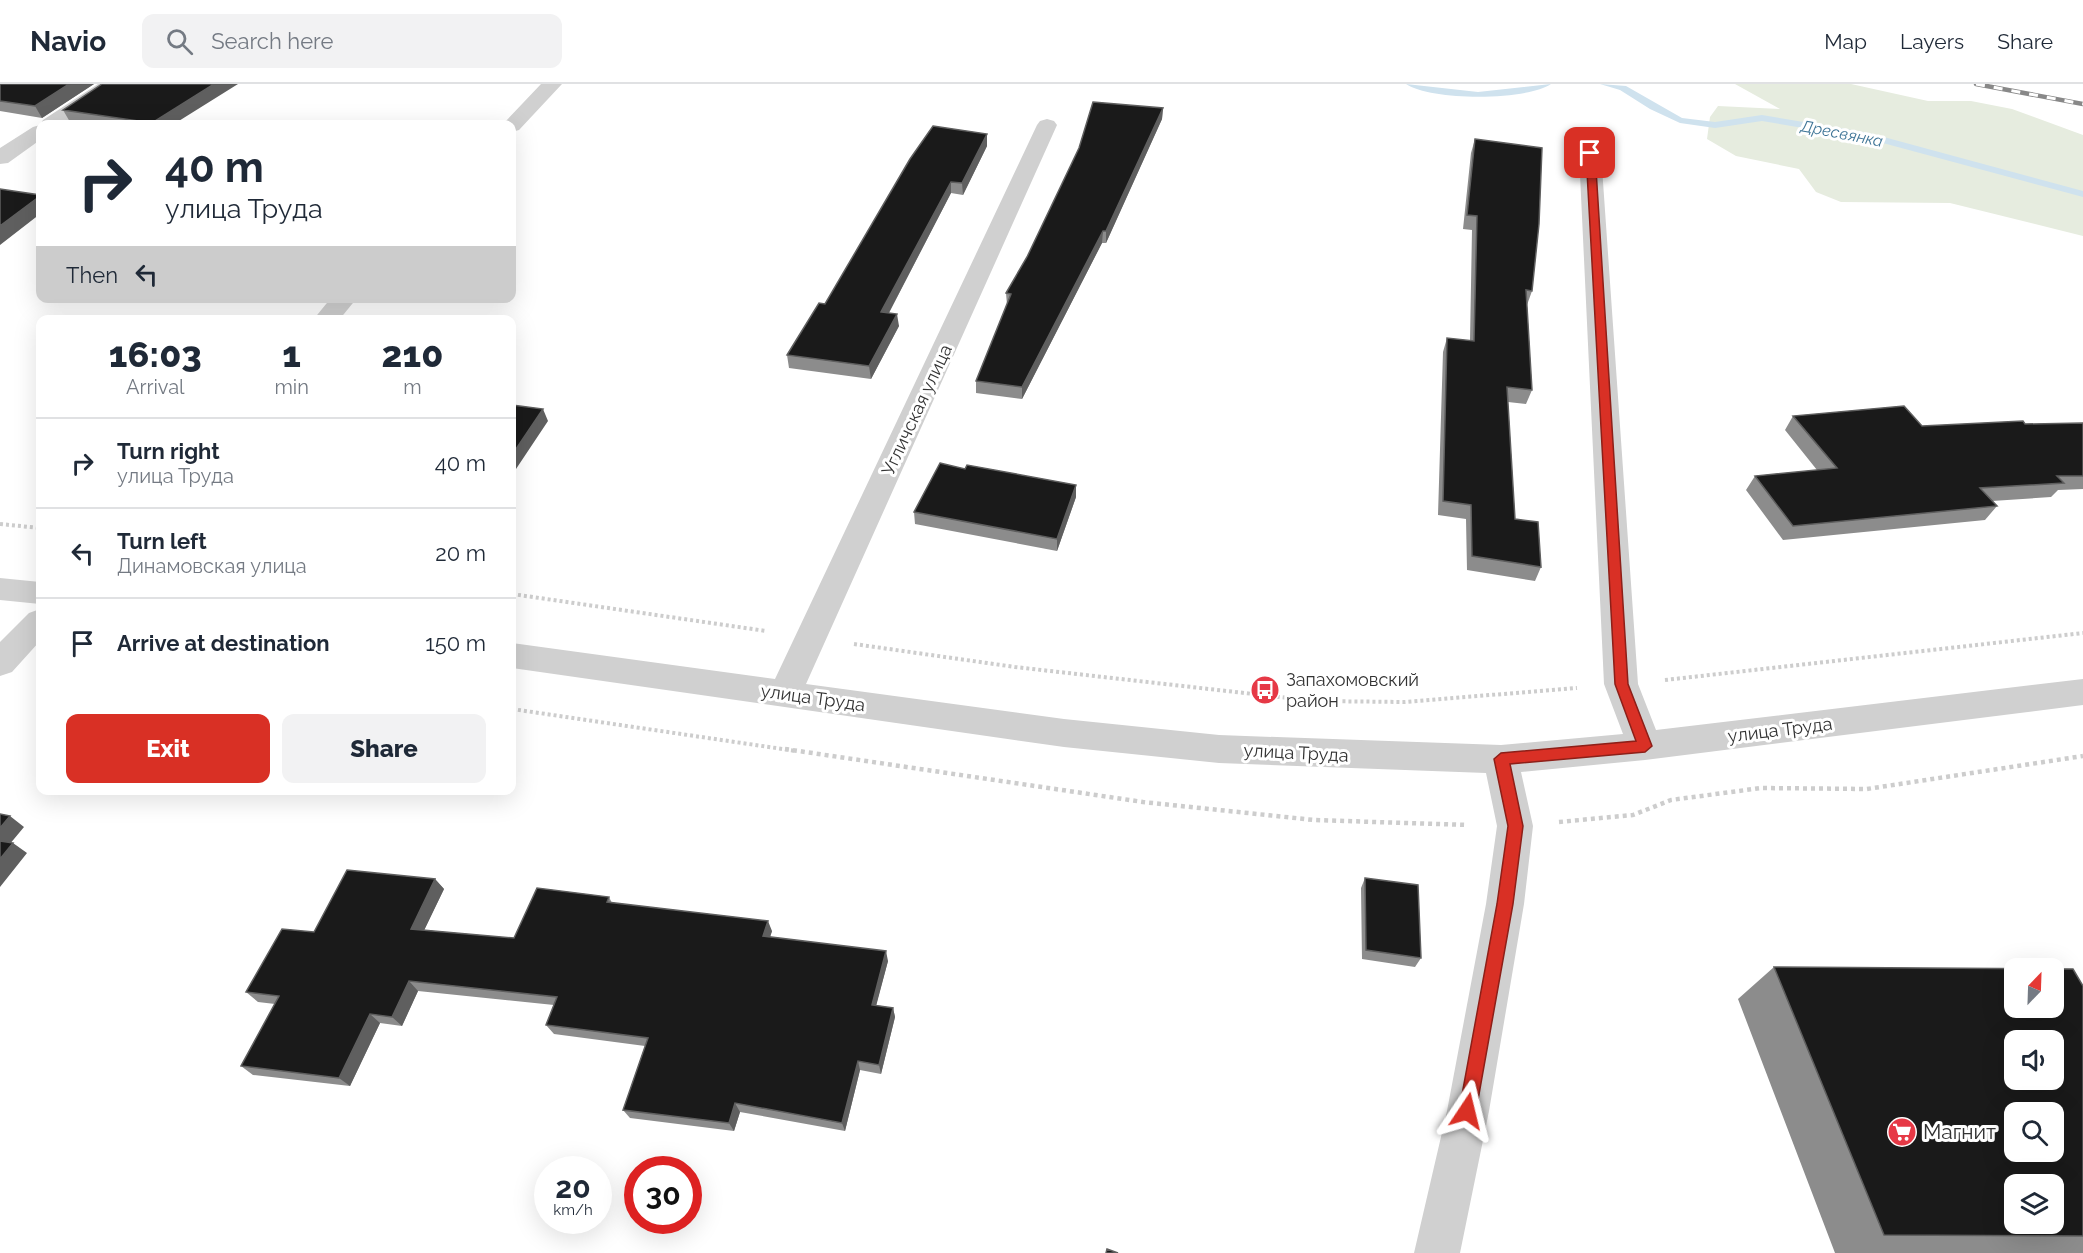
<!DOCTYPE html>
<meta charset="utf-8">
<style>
body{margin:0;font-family:Raleway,sans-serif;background:#f2f2f3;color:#1f2937;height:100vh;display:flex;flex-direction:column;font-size:22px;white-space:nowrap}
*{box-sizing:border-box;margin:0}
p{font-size:20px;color:#747a83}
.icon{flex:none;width:33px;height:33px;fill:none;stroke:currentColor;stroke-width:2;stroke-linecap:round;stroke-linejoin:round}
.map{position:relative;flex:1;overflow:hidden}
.sheet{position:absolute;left:36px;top:231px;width:480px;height:480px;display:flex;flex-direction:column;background:#fff;border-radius:12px;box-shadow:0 6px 24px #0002}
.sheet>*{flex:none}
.top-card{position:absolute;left:36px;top:36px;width:480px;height:183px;border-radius:12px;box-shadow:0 6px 24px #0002;background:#fff;color:#1f2937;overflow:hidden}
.needle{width:39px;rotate:23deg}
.fabs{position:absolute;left:2004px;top:874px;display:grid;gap:12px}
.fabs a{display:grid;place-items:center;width:60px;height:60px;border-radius:12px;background:#fff;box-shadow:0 6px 24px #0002;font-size:30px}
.speed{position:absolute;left:534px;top:1072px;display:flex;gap:12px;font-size:30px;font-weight:700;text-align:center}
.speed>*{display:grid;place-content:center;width:78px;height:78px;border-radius:50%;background:#fff;box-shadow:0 6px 24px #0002;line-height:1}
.speed small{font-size:15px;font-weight:400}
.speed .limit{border:9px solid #d22;background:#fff;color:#111}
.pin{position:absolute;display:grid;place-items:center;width:51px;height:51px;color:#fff;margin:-26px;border-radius:12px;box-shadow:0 3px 9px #0006}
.me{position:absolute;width:66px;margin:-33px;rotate:10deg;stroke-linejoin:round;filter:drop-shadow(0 0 4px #0008)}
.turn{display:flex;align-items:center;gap:21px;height:126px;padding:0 30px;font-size:27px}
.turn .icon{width:78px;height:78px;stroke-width:2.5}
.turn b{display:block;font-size:42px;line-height:51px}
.then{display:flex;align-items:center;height:57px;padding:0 30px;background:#0003;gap:12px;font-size:22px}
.eta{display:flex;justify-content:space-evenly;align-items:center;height:102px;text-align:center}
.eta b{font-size:36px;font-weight:800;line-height:42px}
.button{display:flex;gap:12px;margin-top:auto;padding:12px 30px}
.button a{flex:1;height:69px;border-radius:12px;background:#d93025;color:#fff;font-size:24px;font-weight:800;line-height:69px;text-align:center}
.button a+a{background:#f2f2f3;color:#1f2937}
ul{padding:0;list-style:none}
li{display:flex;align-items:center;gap:18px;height:90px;padding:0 30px;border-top:2px solid #e0e1e3}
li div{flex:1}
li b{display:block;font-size:22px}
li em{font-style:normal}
header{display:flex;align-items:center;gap:36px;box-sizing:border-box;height:84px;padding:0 30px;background:#fff;border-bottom:2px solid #e0e1e3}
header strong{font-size:28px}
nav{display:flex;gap:33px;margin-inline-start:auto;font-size:21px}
.search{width:420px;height:54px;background:#f2f2f3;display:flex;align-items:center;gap:15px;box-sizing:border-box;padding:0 21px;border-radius:12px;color:#747a83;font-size:22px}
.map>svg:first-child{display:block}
.green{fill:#e6ecdf}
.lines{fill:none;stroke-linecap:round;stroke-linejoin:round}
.stream{fill:#cfe2ee;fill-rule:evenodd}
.path-far1{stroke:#cdcdcd;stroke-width:4;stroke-dasharray:3 3;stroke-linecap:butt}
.path{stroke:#cdcdcd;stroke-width:4.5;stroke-dasharray:4 4;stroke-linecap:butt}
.minor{fill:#d0d0d0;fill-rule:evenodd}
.rail-casing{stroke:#888;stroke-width:4.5}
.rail{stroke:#fff;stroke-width:3;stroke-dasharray:9;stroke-linecap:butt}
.wall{fill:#8c8c8c}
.shaded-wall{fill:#5f5f5f}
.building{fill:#1a1a1a;stroke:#5f5f5f;stroke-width:1.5;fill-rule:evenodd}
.route{fill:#d93025;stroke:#8d1f18;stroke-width:1.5}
.labels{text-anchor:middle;stroke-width:6;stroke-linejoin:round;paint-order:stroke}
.far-water-label{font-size:16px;font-style:italic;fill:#3f7597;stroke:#fff}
.street-label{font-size:18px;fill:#333;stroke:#fff}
.poi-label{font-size:18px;fill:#333;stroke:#fff;text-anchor:start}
.near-poi-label{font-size:21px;fill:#333;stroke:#fff;text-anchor:start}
</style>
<header>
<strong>Navio</strong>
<div class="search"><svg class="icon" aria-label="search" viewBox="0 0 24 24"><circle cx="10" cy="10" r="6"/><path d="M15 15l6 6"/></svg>Search here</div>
<nav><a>Map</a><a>Layers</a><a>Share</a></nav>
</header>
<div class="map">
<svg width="2083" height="1169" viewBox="0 0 2083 1169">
<rect width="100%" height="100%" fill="#fff"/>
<path class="green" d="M 1735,0 L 1851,0 L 1928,17 L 1971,17 L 2012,25 L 2083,51 L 2083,152 L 1950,119 L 1841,118 L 1816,108 L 1799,85 L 1736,72 L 1707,55 L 1710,33 L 1718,22 L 1780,25 Z"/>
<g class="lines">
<path class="stream" d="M 1406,0 L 1478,8 L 1551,0 C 1526,17 1431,17 1406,0 Z
M 1600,0 L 1626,2 L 1682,34 L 1715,38 L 1762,31 L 1869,49 L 2083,107 L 2083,113 L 1868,55 L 1762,37 L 1715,44 L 1680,39 L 1650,25 L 1620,6 Z"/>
<path class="path-far1" d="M 0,440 L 40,444
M 512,510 L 766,547
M 854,560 L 1015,583 L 1315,617 L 1404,618 L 1577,604
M 1665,596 L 2083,549
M 512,625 L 796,667"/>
<path class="path" d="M 785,665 L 1143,718 L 1314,736 L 1468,741
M 1559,738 L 1633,731 L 1671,716 L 1761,704 L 1867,705 L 2083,672"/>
<path class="minor" d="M 98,0 L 122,0 L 63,40 L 40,40 L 40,56 L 8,79 L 0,80 L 0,64 L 33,43 L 40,41 L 43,36 Z
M 541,0 L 562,0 L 519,46 L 512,48 L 512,40 L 503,40 Z
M 1047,35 L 1054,37 L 1057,41 L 806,600 L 1064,635 L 1219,651 L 1501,661 L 1623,650 L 1604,600 L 1579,69 L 1582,64 L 1598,64 L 1601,69 L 1638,600 L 1656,646 L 2083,595 L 2083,621 L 1645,676 L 1521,688 L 1533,742 L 1524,820 L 1489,1027 L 1460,1169 L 1414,1169 L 1447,1027 L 1486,820 L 1497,742 L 1486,689 L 1219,679 L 1064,663 L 512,584 L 512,559 L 775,595 L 1037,41 L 1040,37 Z
M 331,214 L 357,214 L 339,236 L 313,236 Z
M 0,494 L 40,498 L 40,520 L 0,516 Z
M 40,525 L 40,557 L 12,588 L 0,592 L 0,558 L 29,529 Z"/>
<g class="rail-casing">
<path id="rail" d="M 1976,0 L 2083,20"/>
</g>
<use href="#rail" class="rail"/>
</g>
<path class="wall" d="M 0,0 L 94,0 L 42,34 L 0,27 Z
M 1163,24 L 1162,35 L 1106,159 L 1102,159 L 1022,315 L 976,309 L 976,297 L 1007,221 L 1006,209 Z
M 63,26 L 174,40 L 89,40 L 70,38 Z
M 987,50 L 987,62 L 963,111 L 951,109 L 889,229 L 899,242 L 871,295 L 789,284 L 787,271 L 825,220 Z
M 1475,55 L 1532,207 L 1527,221 L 1532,306 L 1526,320 L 1508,318 L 1515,435 L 1541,483 L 1535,497 L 1467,486 L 1466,435 L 1438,431 L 1443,268 L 1447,254 L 1470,257 L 1472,146 L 1463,145 L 1471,69 Z
M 1793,332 L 1922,342 L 2083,339 L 2083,405 L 2058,406 L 2051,413 L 1992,417 L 1997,422 L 1985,436 L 1783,456 L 1746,406 L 1755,392 L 1817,386 L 1785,346 Z
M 965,385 L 1076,401 L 1076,413 L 1057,467 L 915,440 L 914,428 Z
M 1365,794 L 1421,874 L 1415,883 L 1362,875 L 1361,804 Z
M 435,795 L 444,805 L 424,846 L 514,854 L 609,813 L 612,819 L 772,847 L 770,853 L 888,877 L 876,921 L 893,924 L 895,933 L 881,990 L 860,986 L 845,1047 L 740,1028 L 734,1047 L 630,1034 L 623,1026 L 645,962 L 554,950 L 546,941 L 554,921 L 418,907 L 402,942 L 380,939 L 350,1002 L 253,991 L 241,982 L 275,920 L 258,918 L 246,908 L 314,848 Z
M 1774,883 L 2083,902 L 2083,1169 L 1835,1169 L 1738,915 Z"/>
<path class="shaded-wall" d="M 69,0 L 94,0 L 42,34 L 35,22 Z
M 214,0 L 238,0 L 174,40 L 153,40 L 152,39 Z
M 1163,24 L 1162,35 L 1106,159 L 1106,147 Z
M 987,50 L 987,62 L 963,111 L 962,99 Z
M 951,98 L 951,109 L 883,240 L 881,228 Z
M 40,112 L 40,130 L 0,161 L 0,142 Z
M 1103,147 L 1102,159 L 1022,315 L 1022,303 Z
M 897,230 L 899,242 L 871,295 L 869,282 Z
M 543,325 L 548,337 L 512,391 L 512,371 Z
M 1076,401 L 1076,413 L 1057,467 L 1057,455 Z
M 10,732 L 24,743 L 4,767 L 0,764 L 0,744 Z
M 13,759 L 27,769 L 0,803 L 0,775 Z
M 435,795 L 444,805 L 420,855 L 411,845 Z
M 768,837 L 772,847 L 767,862 L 763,852 Z
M 886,867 L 888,877 L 874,930 L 872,921 Z
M 409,897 L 418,907 L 402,942 L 392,933 Z
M 893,924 L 895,933 L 881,990 L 879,981 Z
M 370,930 L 380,939 L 350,1002 L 339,994 Z
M 858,977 L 860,986 L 845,1047 L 842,1039 Z
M 735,1019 L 740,1028 L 734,1047 L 729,1039 Z"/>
<path class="building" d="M 0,0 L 69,0 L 35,22 L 0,17 Z
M 102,0 L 214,0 L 152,39 L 63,26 Z
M 1093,18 L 1163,24 L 1106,147 L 1103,147 L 1022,303 L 976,297 L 1011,210 L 1006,209 L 1027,173 L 1079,64 Z
M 933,42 L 987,50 L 962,99 L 951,98 L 881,228 L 897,230 L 869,282 L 787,271 L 819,219 L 825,220 L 910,75 Z
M 1475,55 L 1542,64 L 1539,140 L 1532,207 L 1526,206 L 1532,306 L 1507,303 L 1515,435 L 1538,438 L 1541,483 L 1472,472 L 1471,421 L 1443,417 L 1447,254 L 1474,257 L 1477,132 L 1467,131 Z
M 0,105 L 40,111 L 40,112 L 0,142 Z
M 512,321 L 543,325 L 512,371 Z
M 1904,322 L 1922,342 L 2023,337 L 2025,340 L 2083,339 L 2083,392 L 2057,392 L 2064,399 L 1980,404 L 1997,422 L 1793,442 L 1755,392 L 1837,384 L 1793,332 Z
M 940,379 L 965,385 L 967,381 L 1076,401 L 1057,455 L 914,428 Z
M 0,730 L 10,732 L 0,744 Z
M 0,757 L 13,759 L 0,775 Z
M 347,786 L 435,795 L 411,845 L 514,854 L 537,804 L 609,813 L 607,818 L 768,837 L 763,852 L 886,867 L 872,921 L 893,924 L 879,981 L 858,977 L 842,1039 L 735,1019 L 729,1039 L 623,1026 L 648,954 L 546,941 L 557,913 L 409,897 L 392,933 L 370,930 L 339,994 L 241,982 L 279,912 L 246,908 L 282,845 L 314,848 Z
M 1365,794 L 1418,801 L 1421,874 L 1366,866 Z
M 1774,883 L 2073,885 L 2083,902 L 2083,1152 L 1884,1151 ZM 2014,885 L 2054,885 L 2054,924 L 2014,924 ZM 2014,957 L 2054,957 L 2054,996 L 2014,996 ZM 2014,1029 L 2054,1029 L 2054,1068 L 2014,1068 ZM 2014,1101 L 2054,1101 L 2054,1140 L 2014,1140 Z
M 1107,1165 L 1118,1169 L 1106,1169 Z"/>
<path class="route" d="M 1590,66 L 1595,69 L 1628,600 L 1652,662 L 1645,668 L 1510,680 L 1523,742 L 1513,820 L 1476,1027 L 1474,1033 L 1467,1036 L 1461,1033 L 1459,1027 L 1497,820 L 1508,742 L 1494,675 L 1501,669 L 1636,657 L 1615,600 L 1586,69 Z"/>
<defs>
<g id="bus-disc" transform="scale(1.5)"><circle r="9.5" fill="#e63946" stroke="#fff"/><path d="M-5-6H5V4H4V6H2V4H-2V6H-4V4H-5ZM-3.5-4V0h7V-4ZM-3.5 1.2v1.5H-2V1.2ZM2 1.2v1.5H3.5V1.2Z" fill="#fff"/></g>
<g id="supermarket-disc" transform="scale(1.5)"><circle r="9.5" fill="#e63946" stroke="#fff"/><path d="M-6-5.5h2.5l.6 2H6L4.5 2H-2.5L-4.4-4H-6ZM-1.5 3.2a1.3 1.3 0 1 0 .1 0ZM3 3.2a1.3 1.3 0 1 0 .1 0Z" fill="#fff"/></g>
</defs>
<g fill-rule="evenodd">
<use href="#bus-disc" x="1265" y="606"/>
<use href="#supermarket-disc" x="1902" y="1048"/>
</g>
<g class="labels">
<g class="far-water-label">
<text transform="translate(1842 49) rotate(11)" y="6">Дресвянка</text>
</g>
<g class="street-label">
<text transform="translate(917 326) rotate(-65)" y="6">Угличская улица</text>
<text transform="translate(813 614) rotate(8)" y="6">улица Труда</text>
<text transform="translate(1780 646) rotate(-7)" y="6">улица Труда</text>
<text transform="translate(1296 669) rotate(3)" y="6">улица Труда</text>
</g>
<g class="poi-label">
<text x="1286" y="602">Запахомовский<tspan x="1286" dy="21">район</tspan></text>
</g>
<g class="near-poi-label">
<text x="1923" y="1055">Магнит</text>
</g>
</g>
</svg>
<div class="fabs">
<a><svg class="needle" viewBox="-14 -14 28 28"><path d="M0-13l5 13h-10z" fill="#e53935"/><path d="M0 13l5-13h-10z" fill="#747a83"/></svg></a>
<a><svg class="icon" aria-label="sound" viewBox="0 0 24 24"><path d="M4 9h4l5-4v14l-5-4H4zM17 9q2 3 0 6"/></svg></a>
<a><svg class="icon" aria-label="search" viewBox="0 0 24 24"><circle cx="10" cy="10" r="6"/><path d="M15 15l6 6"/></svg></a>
<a><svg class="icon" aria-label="layers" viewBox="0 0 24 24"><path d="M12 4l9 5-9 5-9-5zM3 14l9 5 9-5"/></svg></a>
</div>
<div class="speed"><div>20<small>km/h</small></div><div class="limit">30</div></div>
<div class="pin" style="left:1590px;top:69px;background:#d93025"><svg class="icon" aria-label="arrive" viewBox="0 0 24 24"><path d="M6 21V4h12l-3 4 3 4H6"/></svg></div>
<svg class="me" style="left:1467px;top:1027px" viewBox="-20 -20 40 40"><path d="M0-17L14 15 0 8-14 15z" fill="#d93025" stroke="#fff" stroke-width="4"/></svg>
<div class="top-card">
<div class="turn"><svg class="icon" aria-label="right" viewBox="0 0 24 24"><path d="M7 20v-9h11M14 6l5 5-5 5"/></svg><div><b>40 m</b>улица Труда</div></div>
<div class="then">Then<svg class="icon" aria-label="left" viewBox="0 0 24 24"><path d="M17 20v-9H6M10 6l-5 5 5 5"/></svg></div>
</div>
<section class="sheet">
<div class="eta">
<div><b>16:03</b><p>Arrival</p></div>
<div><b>1</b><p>min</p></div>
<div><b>210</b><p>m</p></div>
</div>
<ul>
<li><svg class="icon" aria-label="right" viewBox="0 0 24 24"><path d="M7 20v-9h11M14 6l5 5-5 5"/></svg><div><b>Turn right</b><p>улица Труда</p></div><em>40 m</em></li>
<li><svg class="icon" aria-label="left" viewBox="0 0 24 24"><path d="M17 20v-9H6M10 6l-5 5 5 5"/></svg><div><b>Turn left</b><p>Динамовская улица</p></div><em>20 m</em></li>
<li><svg class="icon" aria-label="arrive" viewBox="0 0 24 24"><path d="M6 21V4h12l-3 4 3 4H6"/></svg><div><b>Arrive at destination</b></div><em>150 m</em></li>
</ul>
<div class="button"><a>Exit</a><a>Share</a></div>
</section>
</div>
